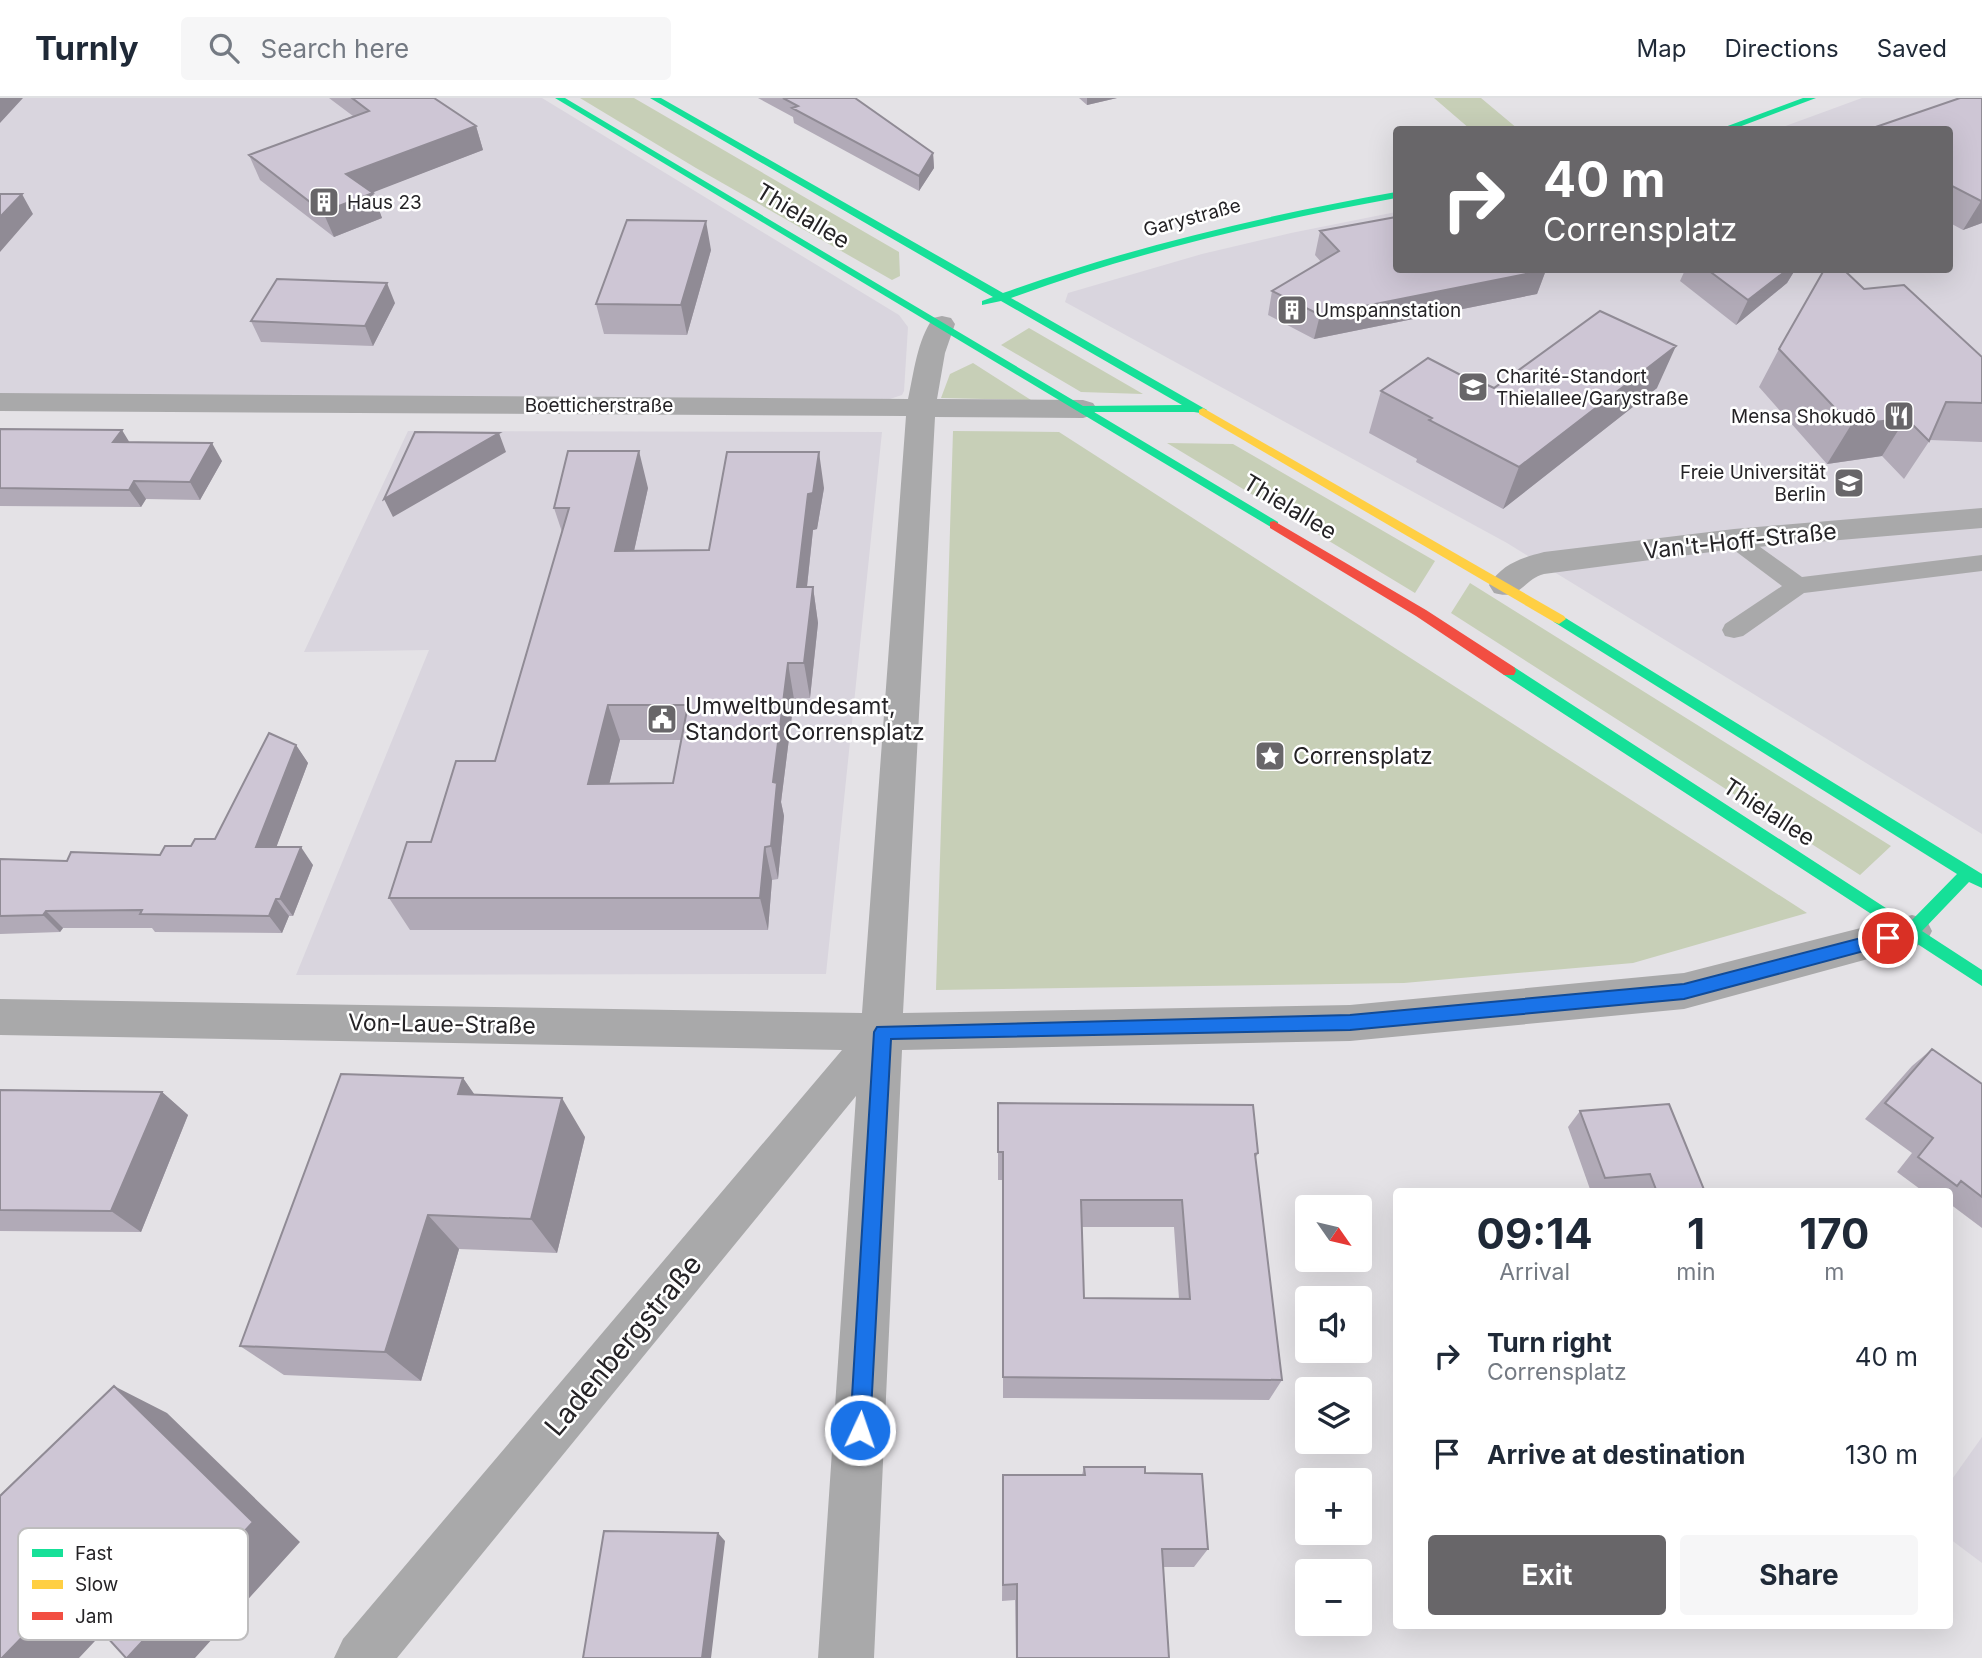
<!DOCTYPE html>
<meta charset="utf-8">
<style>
body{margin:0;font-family:Inter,sans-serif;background:#f6f6f7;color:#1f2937;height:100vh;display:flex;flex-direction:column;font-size:26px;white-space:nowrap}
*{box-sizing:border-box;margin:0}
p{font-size:23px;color:#747a83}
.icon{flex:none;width:38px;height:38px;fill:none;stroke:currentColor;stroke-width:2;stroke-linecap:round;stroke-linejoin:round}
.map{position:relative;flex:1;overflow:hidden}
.side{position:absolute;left:1393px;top:1090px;width:560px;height:441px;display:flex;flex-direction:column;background:#fff;border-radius:7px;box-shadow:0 7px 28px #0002}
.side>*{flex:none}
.guide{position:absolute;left:1393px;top:28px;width:560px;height:147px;border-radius:7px;box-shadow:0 7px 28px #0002;background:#686669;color:#fff;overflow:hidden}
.needle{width:46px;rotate:124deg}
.fabs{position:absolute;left:1295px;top:1097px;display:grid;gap:14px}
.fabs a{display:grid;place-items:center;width:77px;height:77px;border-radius:7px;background:#fff;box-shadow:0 7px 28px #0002;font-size:35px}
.pin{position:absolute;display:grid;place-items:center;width:60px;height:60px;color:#fff;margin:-30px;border:4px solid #fff;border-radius:50%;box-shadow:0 2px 7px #0007}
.me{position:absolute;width:77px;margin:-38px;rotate:3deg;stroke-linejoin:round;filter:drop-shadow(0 0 5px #0008)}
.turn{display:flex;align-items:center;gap:24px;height:147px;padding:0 35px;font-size:32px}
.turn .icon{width:91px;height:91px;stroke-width:2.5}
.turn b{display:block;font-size:49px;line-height:60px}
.eta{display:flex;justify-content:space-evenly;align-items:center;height:119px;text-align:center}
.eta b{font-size:42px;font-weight:700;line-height:49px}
.primary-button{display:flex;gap:14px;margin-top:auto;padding:14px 35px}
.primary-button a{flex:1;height:80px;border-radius:7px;background:#686669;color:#fff;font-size:28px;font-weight:700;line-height:80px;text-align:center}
.primary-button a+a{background:#f6f6f7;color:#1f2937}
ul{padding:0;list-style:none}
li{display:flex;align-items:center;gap:21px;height:98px;padding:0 35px}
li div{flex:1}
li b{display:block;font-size:26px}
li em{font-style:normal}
header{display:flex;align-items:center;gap:42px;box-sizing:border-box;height:98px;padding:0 35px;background:#fff;border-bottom:2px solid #e0e1e3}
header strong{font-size:33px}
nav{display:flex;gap:38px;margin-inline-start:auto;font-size:24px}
.search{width:490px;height:63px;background:#f6f6f7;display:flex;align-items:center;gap:18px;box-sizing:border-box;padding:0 24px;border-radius:7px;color:#747a83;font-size:26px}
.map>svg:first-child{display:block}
.built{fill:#d9d5de}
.green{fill:#c7cfb7}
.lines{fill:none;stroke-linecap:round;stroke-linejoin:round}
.lane{fill:#a9a9aa;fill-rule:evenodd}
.street{fill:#a9a9aa;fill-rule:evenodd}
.fast{fill:#16e098;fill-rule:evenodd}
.slow{fill:#ffcf43;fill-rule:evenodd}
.jam{fill:#f24e42;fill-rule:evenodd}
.wall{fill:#b1aab7;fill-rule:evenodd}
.shaded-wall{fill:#908b95}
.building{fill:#cec6d5;stroke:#908b95;stroke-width:2;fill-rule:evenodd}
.route{fill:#1a73e8;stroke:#114b97;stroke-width:2}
.labels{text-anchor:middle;stroke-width:5;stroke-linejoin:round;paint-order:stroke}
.far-poi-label{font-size:19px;fill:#252326;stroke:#fff;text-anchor:start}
.far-street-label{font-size:19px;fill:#252326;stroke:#fff}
.street-label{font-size:23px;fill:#252326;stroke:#fff}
.poi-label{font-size:23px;fill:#252326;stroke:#fff;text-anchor:start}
.near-street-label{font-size:28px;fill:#252326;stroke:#fff}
.key{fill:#fff;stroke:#bebdbe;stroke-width:2}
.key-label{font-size:19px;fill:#252326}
</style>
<header>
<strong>Turnly</strong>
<div class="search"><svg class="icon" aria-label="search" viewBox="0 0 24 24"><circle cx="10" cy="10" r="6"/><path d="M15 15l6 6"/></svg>Search here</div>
<nav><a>Map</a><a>Directions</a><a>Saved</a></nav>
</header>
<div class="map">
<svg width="1982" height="1560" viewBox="0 0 1982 1560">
<rect width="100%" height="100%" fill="#e4e2e6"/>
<path class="built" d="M 0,0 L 542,0 L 899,217 L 908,229 L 904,293 L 902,297 L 890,301 L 0,296 Z
M 1862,0 L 1982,0 L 1982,736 L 1507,445 L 1065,204 L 1068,195 L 1202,156 L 1291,135 L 1396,114 L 1396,172 L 1950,172 L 1950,32 L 1777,31 Z
M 408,333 L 882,334 L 826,876 L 296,877 L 429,552 L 304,554 Z
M 1982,1339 L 1982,1465 L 1950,1441 L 1950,1384 Z"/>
<path class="green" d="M 580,0 L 634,0 L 899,154 L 900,178 L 892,182 L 696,70 Z
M 1434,0 L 1481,0 L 1518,31 L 1470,31 Z
M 1029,230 L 1143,296 L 1081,294 L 1001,247 Z
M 973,265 L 1031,302 L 941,300 L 950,276 Z
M 953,333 L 1059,334 L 1807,815 L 1633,865 L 1404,885 L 936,892 Z
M 1167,345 L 1233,346 L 1435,463 L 1415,495 Z
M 1470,485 L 1891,748 L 1860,777 L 1451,515 Z"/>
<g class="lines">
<path class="lane" d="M 1734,434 L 1742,436 L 1802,479 L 1982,457 L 1982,473 L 1804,495 L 1743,538 L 1734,540 L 1725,538 L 1722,532 L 1725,526 L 1782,488 L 1726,446 L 1723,441 L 1726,436 Z"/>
<path class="street" d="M 942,218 L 951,220 L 955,226 L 945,255 L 937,301 L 1083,302 L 1093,305 L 1097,311 L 1093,317 L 1083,320 L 935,319 L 903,915 L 1350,907 L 1684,875 L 1912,817 L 1926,821 L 1932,833 L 1926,845 L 1912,849 L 1684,911 L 1350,943 L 902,952 L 874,1560 L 818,1560 L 856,998 L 397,1560 L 334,1560 L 343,1541 L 842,952 L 0,937 L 0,901 L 862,915 L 906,318 L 0,313 L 0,295 L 908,301 C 914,274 917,243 933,220 Z
M 1982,410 L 1982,430 L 1734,451 L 1544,476 C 1522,482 1521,503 1494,495 L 1489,487 C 1502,466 1521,460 1544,454 L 1734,431 Z"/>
<path class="fast" d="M 555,0 L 565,0 L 1083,308 L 1182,307 L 1001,203 L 982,207 L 982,203 L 993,199 L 650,0 L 661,0 L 1003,195 C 1131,149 1262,118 1396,94 L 1396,100 C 1265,124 1136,154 1011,200 L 1207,312 L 1207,316 L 1194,314 L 1094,314 L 1278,424 L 1278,430 L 1274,431 Z
M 1803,0 L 1816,0 L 1731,32 L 1717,32 Z
M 1559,516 L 1982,776 L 1982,790 L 1969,784 L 1922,833 L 1982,872 L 1982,888 L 1504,577 L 1502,573 L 1504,569 L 1514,569 L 1909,825 L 1957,776 L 1554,524 L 1552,521 Z"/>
<path class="slow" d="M 1203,310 L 1564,518 L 1566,521 L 1559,526 L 1554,524 L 1199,316 L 1199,312 Z"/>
<path class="jam" d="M 1274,423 L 1426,512 L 1514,569 L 1516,573 L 1514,577 L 1504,577 L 1416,518 L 1270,430 L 1270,424 Z"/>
</g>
<path class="wall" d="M 329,0 L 434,0 L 476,28 L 483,52 L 372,94 L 382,120 L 334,139 L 260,82 L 249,57 L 353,18 Z
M 758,0 L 855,0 L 933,55 L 934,70 L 919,93 L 794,25 L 793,19 Z
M 1079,0 L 1117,0 L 1087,7 Z
M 1982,0 L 1982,125 L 1963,132 L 1950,125 L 1950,32 Z
M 1320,133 L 1546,172 L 1537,196 L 1314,241 L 1268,217 L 1272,193 L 1321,164 L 1315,157 Z
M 711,152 L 687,237 L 604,236 L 596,206 Z
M 1685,172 L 1795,172 L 1787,185 L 1736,227 L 1680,183 Z
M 1864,191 L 1982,259 L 1982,344 L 1930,342 L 1904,381 L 1882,358 L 1827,366 L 1759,289 L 1779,251 Z
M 395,205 L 373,248 L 261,244 L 251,223 Z
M 1478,286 L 1494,290 L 1657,290 L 1503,411 L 1416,364 L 1417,361 L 1369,335 L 1381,293 Z
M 0,331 L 130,344 L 222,363 L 200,402 L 146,401 L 141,409 L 0,408 Z
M 648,390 L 634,453 L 709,452 L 824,390 L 817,431 L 813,432 L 807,489 L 813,489 L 818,525 L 810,600 L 794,601 L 781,704 L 784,718 L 778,781 L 772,782 L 768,832 L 410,832 L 389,800 L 431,744 L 495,663 L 562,434 L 554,410 ZM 620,642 L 681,642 L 673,685 L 609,686 Z
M 296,647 L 308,665 L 276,749 L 313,767 L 293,818 L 289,818 L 282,835 L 155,834 L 152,830 L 63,830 L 60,834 L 0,836 L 0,761 L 67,763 L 160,757 L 215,741 Z
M 1932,951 L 1982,986 L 1982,1130 L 1950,1106 L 1950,1094 L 1924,1094 L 1897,1074 L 1912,1055 L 1865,1021 L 1912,968 Z
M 463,980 L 474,997 L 585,1039 L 557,1155 L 459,1151 L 421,1283 L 284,1277 L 240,1248 Z
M 0,992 L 162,994 L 188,1017 L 141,1134 L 0,1133 Z
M 998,1005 L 1258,1055 L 1255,1061 L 1282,1282 L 1269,1302 L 1003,1300 L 1003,1082 L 998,1082 ZM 1082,1129 L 1174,1129 L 1179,1201 L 1084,1200 Z
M 1580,1013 L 1705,1094 L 1636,1094 L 1635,1091 L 1591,1094 L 1568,1029 Z
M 1084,1369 L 1145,1375 L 1208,1451 L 1194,1469 L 1163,1469 L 1169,1560 L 1016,1560 L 1015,1502 L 1002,1503 L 1003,1377 L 1082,1377 Z"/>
<path class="shaded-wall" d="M 0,0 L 23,0 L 0,25 Z
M 1087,0 L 1117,0 L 1087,7 Z
M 476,28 L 483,52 L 356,101 L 346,76 Z
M 933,55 L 934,70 L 919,93 L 919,78 Z
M 373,95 L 382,120 L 334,139 L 323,114 Z
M 22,96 L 33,116 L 0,154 L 0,119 Z
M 1981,103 L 1982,103 L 1982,125 L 1963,132 Z
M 706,123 L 711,152 L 687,237 L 681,207 Z
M 1546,172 L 1537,196 L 1314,241 L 1320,217 Z
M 1787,172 L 1795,172 L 1787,185 L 1736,227 L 1748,202 Z
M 387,185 L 395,205 L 373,248 L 365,228 Z
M 1676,248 L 1657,290 L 1503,411 L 1519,369 Z
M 1906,320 L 1882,358 L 1827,366 L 1851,327 Z
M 122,332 L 133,350 L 113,344 Z
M 499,335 L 506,354 L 393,419 L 384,401 Z
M 212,345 L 222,363 L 200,402 L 190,384 Z
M 639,353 L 648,390 L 626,489 L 615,453 Z
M 819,354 L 824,390 L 817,431 L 813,432 L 803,525 L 797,489 L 808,396 Z
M 134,383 L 146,401 L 141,409 L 129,392 Z
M 813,489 L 818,525 L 810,600 L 804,565 Z
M 788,565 L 794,601 L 781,704 L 784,718 L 778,781 L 771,748 L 773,684 Z
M 608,607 L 620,642 L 601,720 L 588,686 Z
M 296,647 L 308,665 L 270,766 L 256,749 Z
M 301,749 L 313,767 L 293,818 L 280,801 Z
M 765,749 L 772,782 L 768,832 L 760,800 Z
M 276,801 L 289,818 L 282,835 L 269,818 Z
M 46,813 L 63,830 L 60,834 L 43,817 Z
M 463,980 L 491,1020 L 458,996 Z
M 162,994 L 188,1017 L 141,1134 L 111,1113 Z
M 562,1000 L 585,1039 L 557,1155 L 531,1121 Z
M 428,1117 L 459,1151 L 421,1283 L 385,1254 Z
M 114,1288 L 167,1315 L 300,1444 L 195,1560 L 127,1560 Z
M 718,1435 L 725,1443 L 711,1560 L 702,1560 Z
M 66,1494 L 126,1510 L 79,1560 L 2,1560 Z"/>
<path class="building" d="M 352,0 L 434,0 L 476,28 L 346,76 L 373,95 L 323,114 L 249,57 L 369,13 Z
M 783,0 L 855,0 L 933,55 L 919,78 L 792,10 L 798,8 Z
M 1960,0 L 1982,0 L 1982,103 L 1981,103 L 1950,87 L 1950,32 L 1867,32 Z
M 0,96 L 22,96 L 0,119 Z
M 1396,119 L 1396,172 L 1546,172 L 1320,217 L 1272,193 L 1339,153 L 1320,133 Z
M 627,122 L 706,123 L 681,207 L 596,206 Z
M 1708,172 L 1787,172 L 1748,202 Z
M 1824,172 L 1844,172 L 1864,191 L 1904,187 L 1982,259 L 1982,305 L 1946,304 L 1929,343 L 1906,320 L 1851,327 L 1779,251 Z
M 277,181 L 387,185 L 365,228 L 251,223 Z
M 1600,213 L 1676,248 L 1519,369 L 1429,322 L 1432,320 L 1381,293 L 1428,260 L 1478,286 L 1481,284 L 1494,290 Z
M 0,331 L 122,332 L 113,344 L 212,345 L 190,384 L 134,383 L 129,392 L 0,390 Z
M 415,334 L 499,335 L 384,401 Z
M 568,353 L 639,353 L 615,453 L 709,452 L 727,354 L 819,354 L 813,395 L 808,396 L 797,489 L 813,489 L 804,565 L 788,565 L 773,684 L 777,685 L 771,748 L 765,749 L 760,800 L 389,800 L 407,744 L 431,744 L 456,663 L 495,663 L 569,410 L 554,410 ZM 608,607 L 688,607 L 673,685 L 588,686 Z
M 269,635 L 296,647 L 256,749 L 301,749 L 280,801 L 276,801 L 269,818 L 140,816 L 142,812 L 46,813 L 43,817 L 0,818 L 0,761 L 67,763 L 71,754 L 160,757 L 165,748 L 191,748 L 195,741 L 215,741 Z
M 1932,951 L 1982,986 L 1982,1099 L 1961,1083 L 1957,1088 L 1918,1059 L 1933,1040 L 1885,1005 Z
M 341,976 L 463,980 L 458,996 L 562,1000 L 531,1121 L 428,1117 L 385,1254 L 240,1248 Z
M 0,992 L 162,994 L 111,1113 L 0,1112 Z
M 998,1005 L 1253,1007 L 1258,1055 L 1255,1056 L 1282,1282 L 1003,1279 L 1003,1054 L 998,1054 ZM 1081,1102 L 1182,1102 L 1190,1201 L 1084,1200 Z
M 1669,1006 L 1705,1094 L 1657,1094 L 1650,1076 L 1605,1080 L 1580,1013 Z
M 114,1288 L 253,1424 L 127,1560 L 126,1560 L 66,1494 L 2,1560 L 0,1560 L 0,1398 Z
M 1084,1369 L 1145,1369 L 1145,1375 L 1202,1376 L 1208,1451 L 1162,1451 L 1169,1560 L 1017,1560 L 1017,1486 L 1003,1487 L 1003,1377 L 1085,1377 Z
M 604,1433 L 718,1435 L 702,1560 L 583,1560 Z"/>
<path class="route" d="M 1888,833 L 1894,835 L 1896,840 L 1894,845 L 1684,901 L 1350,932 L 891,941 L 870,1332 L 867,1339 L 860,1342 L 853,1339 L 850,1332 L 874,934 L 877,929 L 1350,917 L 1684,886 Z"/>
<defs>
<g id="building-square" transform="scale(1.575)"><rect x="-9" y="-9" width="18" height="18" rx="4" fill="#686669" stroke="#fff"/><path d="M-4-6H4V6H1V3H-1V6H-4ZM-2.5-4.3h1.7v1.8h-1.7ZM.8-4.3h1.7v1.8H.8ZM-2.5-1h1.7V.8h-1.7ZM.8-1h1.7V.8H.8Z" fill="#fff"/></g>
<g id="university-square" transform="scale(1.575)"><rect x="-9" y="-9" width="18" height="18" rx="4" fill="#686669" stroke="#fff"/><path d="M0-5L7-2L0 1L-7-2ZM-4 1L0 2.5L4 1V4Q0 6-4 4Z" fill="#fff"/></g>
<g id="restaurant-square" transform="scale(1.575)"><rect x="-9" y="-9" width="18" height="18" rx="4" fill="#686669" stroke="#fff"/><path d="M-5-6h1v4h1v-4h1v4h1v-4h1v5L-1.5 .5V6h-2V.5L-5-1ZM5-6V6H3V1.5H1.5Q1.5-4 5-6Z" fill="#fff"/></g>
<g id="civic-square" transform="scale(1.575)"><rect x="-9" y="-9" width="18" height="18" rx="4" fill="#686669" stroke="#fff"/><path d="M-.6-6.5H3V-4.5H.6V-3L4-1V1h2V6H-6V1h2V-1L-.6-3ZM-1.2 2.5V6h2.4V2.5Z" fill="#fff"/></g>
<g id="sight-square" transform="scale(1.575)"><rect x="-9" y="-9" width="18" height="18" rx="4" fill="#686669" stroke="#fff"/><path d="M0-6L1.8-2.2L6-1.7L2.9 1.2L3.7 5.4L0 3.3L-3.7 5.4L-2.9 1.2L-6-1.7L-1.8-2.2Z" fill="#fff"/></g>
</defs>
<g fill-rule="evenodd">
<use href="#building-square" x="324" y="104"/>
<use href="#building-square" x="1292" y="212"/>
<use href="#university-square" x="1473" y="289"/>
<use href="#restaurant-square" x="1899" y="318"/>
<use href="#university-square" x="1849" y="385"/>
<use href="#civic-square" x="662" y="621"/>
<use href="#sight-square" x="1270" y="658"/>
</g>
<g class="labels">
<g class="far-poi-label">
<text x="347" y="111">Haus 23</text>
<text x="1315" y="219">Umspannstation</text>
<text x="1496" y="285">Charité-Standort<tspan x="1496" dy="22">Thielallee/Garystraße</tspan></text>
<text x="1876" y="325" text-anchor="end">Mensa Shokudō</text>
<text x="1826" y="381" text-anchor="end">Freie Universität<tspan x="1826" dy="22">Berlin</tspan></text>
</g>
<g class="far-street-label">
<text transform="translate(1192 119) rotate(-15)" y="7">Garystraße</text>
<text x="599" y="314">Boetticherstraße</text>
</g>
<g class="street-label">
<text transform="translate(803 118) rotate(31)" y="8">Thielallee</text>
<text transform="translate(1290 409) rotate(31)" y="8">Thielallee</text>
<text transform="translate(1740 443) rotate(-6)" y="8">Van't-Hoff-Straße</text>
<text transform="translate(1769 714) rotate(33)" y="8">Thielallee</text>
<text transform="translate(442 926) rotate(1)" y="8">Von-Laue-Straße</text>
</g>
<g class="poi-label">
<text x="685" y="616">Umweltbundesamt,<tspan x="685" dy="26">Standort Corrensplatz</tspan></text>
<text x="1293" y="666">Corrensplatz</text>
</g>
<g class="near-street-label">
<text transform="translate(623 1247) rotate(-50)" y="10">Ladenbergstraße</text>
</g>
</g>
<rect x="18" y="1430" width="230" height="112" rx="10" class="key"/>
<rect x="32" y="1451" width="31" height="8" fill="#16e098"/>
<rect x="32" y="1482" width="31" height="9" fill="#ffcf43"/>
<rect x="32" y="1514" width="31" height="8" fill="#f24e42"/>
<g class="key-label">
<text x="75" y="1462">Fast</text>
<text x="75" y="1493">Slow</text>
<text x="75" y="1525">Jam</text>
</g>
</svg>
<div class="fabs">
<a><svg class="needle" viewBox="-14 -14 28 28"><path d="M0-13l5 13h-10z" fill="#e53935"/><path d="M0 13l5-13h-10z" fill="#747a83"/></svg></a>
<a><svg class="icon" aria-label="sound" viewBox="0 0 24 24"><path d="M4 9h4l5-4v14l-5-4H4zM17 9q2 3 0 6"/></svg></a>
<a><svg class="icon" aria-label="layers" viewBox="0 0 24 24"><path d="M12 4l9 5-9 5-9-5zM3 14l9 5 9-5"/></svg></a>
<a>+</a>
<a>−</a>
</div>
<div class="pin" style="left:1888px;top:840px;background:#d93025"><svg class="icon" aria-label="arrive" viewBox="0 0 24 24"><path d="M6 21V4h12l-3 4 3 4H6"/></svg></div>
<svg class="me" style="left:860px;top:1332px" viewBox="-20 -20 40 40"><circle r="17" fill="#1a73e8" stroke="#fff" stroke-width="3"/><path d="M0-11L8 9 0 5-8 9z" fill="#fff"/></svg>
<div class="guide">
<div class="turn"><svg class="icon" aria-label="right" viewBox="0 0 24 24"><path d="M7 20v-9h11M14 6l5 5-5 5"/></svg><div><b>40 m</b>Corrensplatz</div></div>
</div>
<section class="side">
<div class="eta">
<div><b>09:14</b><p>Arrival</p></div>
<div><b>1</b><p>min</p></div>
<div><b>170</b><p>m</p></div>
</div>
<ul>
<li><svg class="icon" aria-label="right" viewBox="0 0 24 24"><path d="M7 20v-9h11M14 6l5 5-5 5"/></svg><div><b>Turn right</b><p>Corrensplatz</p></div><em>40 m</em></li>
<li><svg class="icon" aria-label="arrive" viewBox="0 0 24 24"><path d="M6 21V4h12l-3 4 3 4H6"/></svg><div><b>Arrive at destination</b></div><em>130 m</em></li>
</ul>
<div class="primary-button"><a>Exit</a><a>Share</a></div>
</section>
</div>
